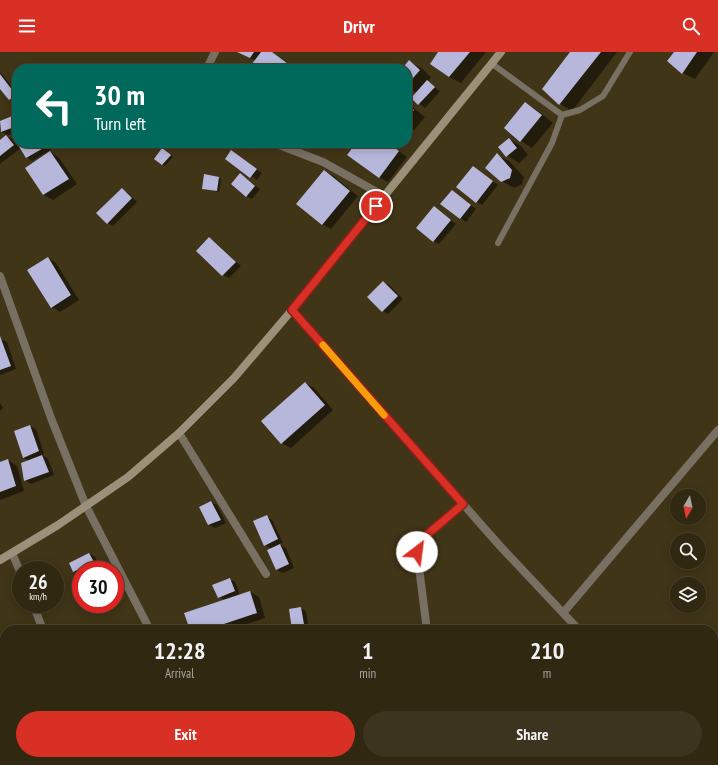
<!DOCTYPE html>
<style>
body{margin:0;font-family:"PT Sans Narrow",sans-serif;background:#3d341f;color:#f1f3f6;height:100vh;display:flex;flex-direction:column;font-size:15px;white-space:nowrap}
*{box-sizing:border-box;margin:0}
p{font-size:13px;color:#a8a69f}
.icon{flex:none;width:22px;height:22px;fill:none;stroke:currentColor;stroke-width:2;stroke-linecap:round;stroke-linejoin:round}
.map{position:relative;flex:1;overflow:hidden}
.details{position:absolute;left:0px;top:573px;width:718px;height:140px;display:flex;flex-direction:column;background:#312811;border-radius:16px 16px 0 0;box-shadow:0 2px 10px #0003,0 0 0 1px #4c4431}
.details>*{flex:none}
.banner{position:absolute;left:12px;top:12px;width:400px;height:84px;border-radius:16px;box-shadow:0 2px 10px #0003,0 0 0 1px #4c4431;background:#00695c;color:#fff;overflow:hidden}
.needle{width:26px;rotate:189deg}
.controls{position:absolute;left:670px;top:437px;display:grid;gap:8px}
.controls a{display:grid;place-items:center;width:36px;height:36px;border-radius:50%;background:#312811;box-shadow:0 2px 10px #0003,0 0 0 1px #4c4431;font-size:20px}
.speed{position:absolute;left:12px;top:509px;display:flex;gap:8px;font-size:20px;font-weight:700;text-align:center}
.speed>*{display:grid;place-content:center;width:52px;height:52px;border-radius:50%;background:#312811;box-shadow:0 2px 10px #0003,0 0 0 1px #4c4431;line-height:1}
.speed small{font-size:10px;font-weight:400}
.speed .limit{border:6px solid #d22;background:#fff;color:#111}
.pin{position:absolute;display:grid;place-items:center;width:34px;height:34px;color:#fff;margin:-17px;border:2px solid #fff;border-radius:50%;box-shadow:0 1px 4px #0007}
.me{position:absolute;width:44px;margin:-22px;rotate:30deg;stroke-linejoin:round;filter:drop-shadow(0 0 3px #0008)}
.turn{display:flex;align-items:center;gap:14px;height:84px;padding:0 16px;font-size:18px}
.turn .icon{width:52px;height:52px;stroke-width:2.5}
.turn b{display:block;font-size:28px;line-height:34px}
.eta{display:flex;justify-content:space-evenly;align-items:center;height:68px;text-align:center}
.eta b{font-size:24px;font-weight:600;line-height:28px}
.action{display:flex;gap:8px;margin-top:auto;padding:8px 16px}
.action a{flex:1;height:46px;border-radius:24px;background:#d93025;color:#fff;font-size:16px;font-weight:600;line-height:46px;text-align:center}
.action a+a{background:#3d341f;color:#f1f3f6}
header{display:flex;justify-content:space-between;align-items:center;height:52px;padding:0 16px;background:#d93025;color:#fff;font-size:18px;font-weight:600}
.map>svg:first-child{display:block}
.shadow{fill:#0007}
.building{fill:#b6b7da}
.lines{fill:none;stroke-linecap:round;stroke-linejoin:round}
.service{stroke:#787063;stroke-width:6}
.minor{stroke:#787063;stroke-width:8}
.secondary{stroke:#9c907a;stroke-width:8}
.route-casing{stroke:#8d1f18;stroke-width:10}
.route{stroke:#d93025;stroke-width:7}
.slow{stroke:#f59e0b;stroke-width:7}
</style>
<header><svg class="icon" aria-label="menu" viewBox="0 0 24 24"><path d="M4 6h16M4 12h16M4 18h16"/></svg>Drivr<svg class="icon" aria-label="search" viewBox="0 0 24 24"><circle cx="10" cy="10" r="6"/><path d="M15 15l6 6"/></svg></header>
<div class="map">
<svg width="718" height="713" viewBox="0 0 718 713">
<rect width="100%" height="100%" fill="#413517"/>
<path class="shadow" d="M 238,0 L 272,0 L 296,17 L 250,17 L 256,9 Z
M 440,0 L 486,0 L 461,31 L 449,25 Z
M 572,0 L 617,0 L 572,59 L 560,52 L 543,37 Z
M 676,0 L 714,0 L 695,27 L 683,21 L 669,9 Z
M 409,10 L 421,16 L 431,25 L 427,30 L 440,39 L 425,56 L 412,46 L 417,41 L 407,36 L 407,17 L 403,17 Z
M 0,20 L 17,41 L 17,49 L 15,51 L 9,47 L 0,35 Z
M 407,51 L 425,65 L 407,86 Z
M 526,51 L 537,58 L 553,71 L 532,96 L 521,89 Z
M 17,63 L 17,79 L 8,83 L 2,80 L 0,77 L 0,70 Z
M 6,84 L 12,87 L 18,95 L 24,91 L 49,91 L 52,97 L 32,109 L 26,105 L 21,96 L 0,112 L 0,89 Z
M 509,87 L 521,94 L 528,103 L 519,111 L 507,104 Z
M 344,91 L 388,91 L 407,105 L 388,130 L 379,125 L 353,96 Z
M 396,91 L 402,91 L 400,94 Z
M 165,99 L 173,105 L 165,114 L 155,107 Z
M 51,100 L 59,106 L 77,132 L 53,148 L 44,143 L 26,116 Z
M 237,103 L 262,121 L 257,128 L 226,107 Z
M 497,103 L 509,109 L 524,125 L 522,132 L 514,136 L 502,129 Z
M 473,115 L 498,133 L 482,153 L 477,150 Z
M 324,119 L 333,124 L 358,144 L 331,177 L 322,172 Z
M 240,122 L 260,137 L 252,147 L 246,144 Z
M 219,126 L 221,127 L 219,140 L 203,137 Z
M 122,137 L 128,141 L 137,150 L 113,174 L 108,171 Z
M 452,139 L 476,157 L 466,170 L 460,166 Z
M 439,159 L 456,172 L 439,192 L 433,189 Z
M 209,186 L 215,190 L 241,214 L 229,226 L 223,223 L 197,199 Z
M 48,206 L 56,211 L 79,248 L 60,260 L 52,255 Z
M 383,230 L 389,233 L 403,247 L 388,262 L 383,259 Z
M 0,287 L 7,290 L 16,317 L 1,323 L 0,322 Z
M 305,331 L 314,336 L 333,358 L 291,396 L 282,391 L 262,369 Z
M 0,351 L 3,356 L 0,359 Z
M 30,374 L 36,377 L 44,402 L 42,403 L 48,407 L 54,423 L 31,432 L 25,428 L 29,409 L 24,406 L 15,380 Z
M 8,408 L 17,414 L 24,439 L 0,448 L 0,411 Z
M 211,450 L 217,453 L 226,471 L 215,476 L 209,473 L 200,456 Z
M 266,464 L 272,468 L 283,491 L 279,492 L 286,496 L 294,516 L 283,521 L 277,518 L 272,497 L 265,493 Z
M 89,502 L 95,505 L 99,513 L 89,518 L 81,518 L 81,522 L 80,522 L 74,519 Z
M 229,527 L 235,530 L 240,543 L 250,540 L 259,545 L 265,566 L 229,578 L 191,578 L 225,548 L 219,545 Z
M 301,556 L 306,559 L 309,578 L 293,578 Z"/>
<path class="building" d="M 237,0 L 254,0 L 250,6 Z
M 261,0 L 272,0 L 295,17 L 248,17 Z
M 438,0 L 470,0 L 449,25 L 430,12 Z
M 570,0 L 601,0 L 559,53 L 542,37 Z
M 674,0 L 697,0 L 682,22 L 667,9 Z
M 409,8 L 420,18 L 407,33 L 407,17 L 402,17 Z
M 0,22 L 16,43 L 9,48 L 0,37 Z
M 427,28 L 435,35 L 418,53 L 411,46 Z
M 525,50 L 542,63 L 520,90 L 504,76 Z
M 407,52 L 414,58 L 407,66 Z
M 17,62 L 17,74 L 1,80 L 0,69 Z
M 6,83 L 14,93 L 0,104 L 0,88 Z
M 509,86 L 517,96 L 506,105 L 498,95 Z
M 22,91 L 46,91 L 47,94 L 26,106 L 18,93 Z
M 356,91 L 388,91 L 399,99 L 379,126 L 347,103 Z
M 162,96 L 171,103 L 162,113 L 154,107 Z
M 231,98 L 257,117 L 250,126 L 225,107 Z
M 50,99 L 69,127 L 43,143 L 25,116 Z
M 497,101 L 512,118 L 510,126 L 501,130 L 485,116 Z
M 473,114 L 493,129 L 476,151 L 456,135 Z
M 324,118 L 350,139 L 322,173 L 296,152 Z
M 240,121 L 255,134 L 246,145 L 231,132 Z
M 204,122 L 219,125 L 217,139 L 202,137 Z
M 122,136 L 132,146 L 107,172 L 96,161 Z
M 452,138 L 471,153 L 460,167 L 440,152 Z
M 434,154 L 451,168 L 433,190 L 416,176 Z
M 209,185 L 236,210 L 222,224 L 196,199 Z
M 48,205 L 71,243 L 51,256 L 27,218 Z
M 383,229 L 398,244 L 382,260 L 367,245 Z
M 0,284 L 11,314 L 0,318 Z
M 305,330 L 325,353 L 281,392 L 261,369 Z
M 30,373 L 39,399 L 23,406 L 14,379 Z
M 42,403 L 49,420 L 24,429 L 21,411 Z
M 8,407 L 16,434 L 0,440 L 0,410 Z
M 211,449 L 221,468 L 208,473 L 199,455 Z
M 267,463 L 278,487 L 264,494 L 253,469 Z
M 280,492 L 289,512 L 276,518 L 267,498 Z
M 89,501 L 94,510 L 73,520 L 69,511 Z
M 230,526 L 235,539 L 218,546 L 212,533 Z
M 250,539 L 257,561 L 206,578 L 190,578 L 184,561 Z
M 301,555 L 305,578 L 292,578 L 289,557 Z"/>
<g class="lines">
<path class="service" d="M 491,11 L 562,63 L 580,58 L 603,44 L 630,0
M 498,191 L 552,91 L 562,63"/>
<path class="minor" d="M 211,17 L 208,14 L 215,0
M 274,91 L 323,110 L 384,144
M 0,224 L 51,366 L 86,454 L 150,578
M 292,258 L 500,494 L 579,578
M 179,381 L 266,522
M 12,501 L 21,522
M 33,552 L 43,578
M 563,561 L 718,378
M 427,578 L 417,500 L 422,487 L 463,452
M 713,637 L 718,631
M 0,648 L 5,641
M 70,708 L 71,713
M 695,708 L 699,713
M 432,713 L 432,708
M 636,713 L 638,708"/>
<path class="secondary" d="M 0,508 L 58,473 L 128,425 L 179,381 L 234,326 L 292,258 L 501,0"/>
</g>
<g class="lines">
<g class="route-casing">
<path id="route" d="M 376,154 L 292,258 L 463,452 L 422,487 L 417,500"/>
</g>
<use href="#route" class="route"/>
<path class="slow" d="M 323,293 L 384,363"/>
</g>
</svg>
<div class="controls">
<a><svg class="needle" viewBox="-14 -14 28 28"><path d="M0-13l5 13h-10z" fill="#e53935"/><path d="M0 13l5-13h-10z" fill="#a8a69f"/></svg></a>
<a><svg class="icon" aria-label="search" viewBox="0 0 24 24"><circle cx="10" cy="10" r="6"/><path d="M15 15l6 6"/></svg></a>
<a><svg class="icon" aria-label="layers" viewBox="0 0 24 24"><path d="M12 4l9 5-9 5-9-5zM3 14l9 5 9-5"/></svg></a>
</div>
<div class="speed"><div>26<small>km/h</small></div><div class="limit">30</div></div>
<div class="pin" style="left:376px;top:154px;background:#d93025"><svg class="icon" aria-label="arrive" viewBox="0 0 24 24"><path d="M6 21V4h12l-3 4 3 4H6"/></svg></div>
<svg class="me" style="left:417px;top:500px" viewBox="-20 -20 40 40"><circle r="19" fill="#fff"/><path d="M0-13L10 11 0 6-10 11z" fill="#d93025"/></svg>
<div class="banner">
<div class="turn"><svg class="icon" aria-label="left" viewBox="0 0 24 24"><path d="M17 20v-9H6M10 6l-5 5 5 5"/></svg><div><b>30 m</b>Turn left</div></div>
</div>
<section class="details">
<div class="eta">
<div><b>12:28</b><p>Arrival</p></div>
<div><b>1</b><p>min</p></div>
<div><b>210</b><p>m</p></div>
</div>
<div class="action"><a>Exit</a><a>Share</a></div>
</section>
</div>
